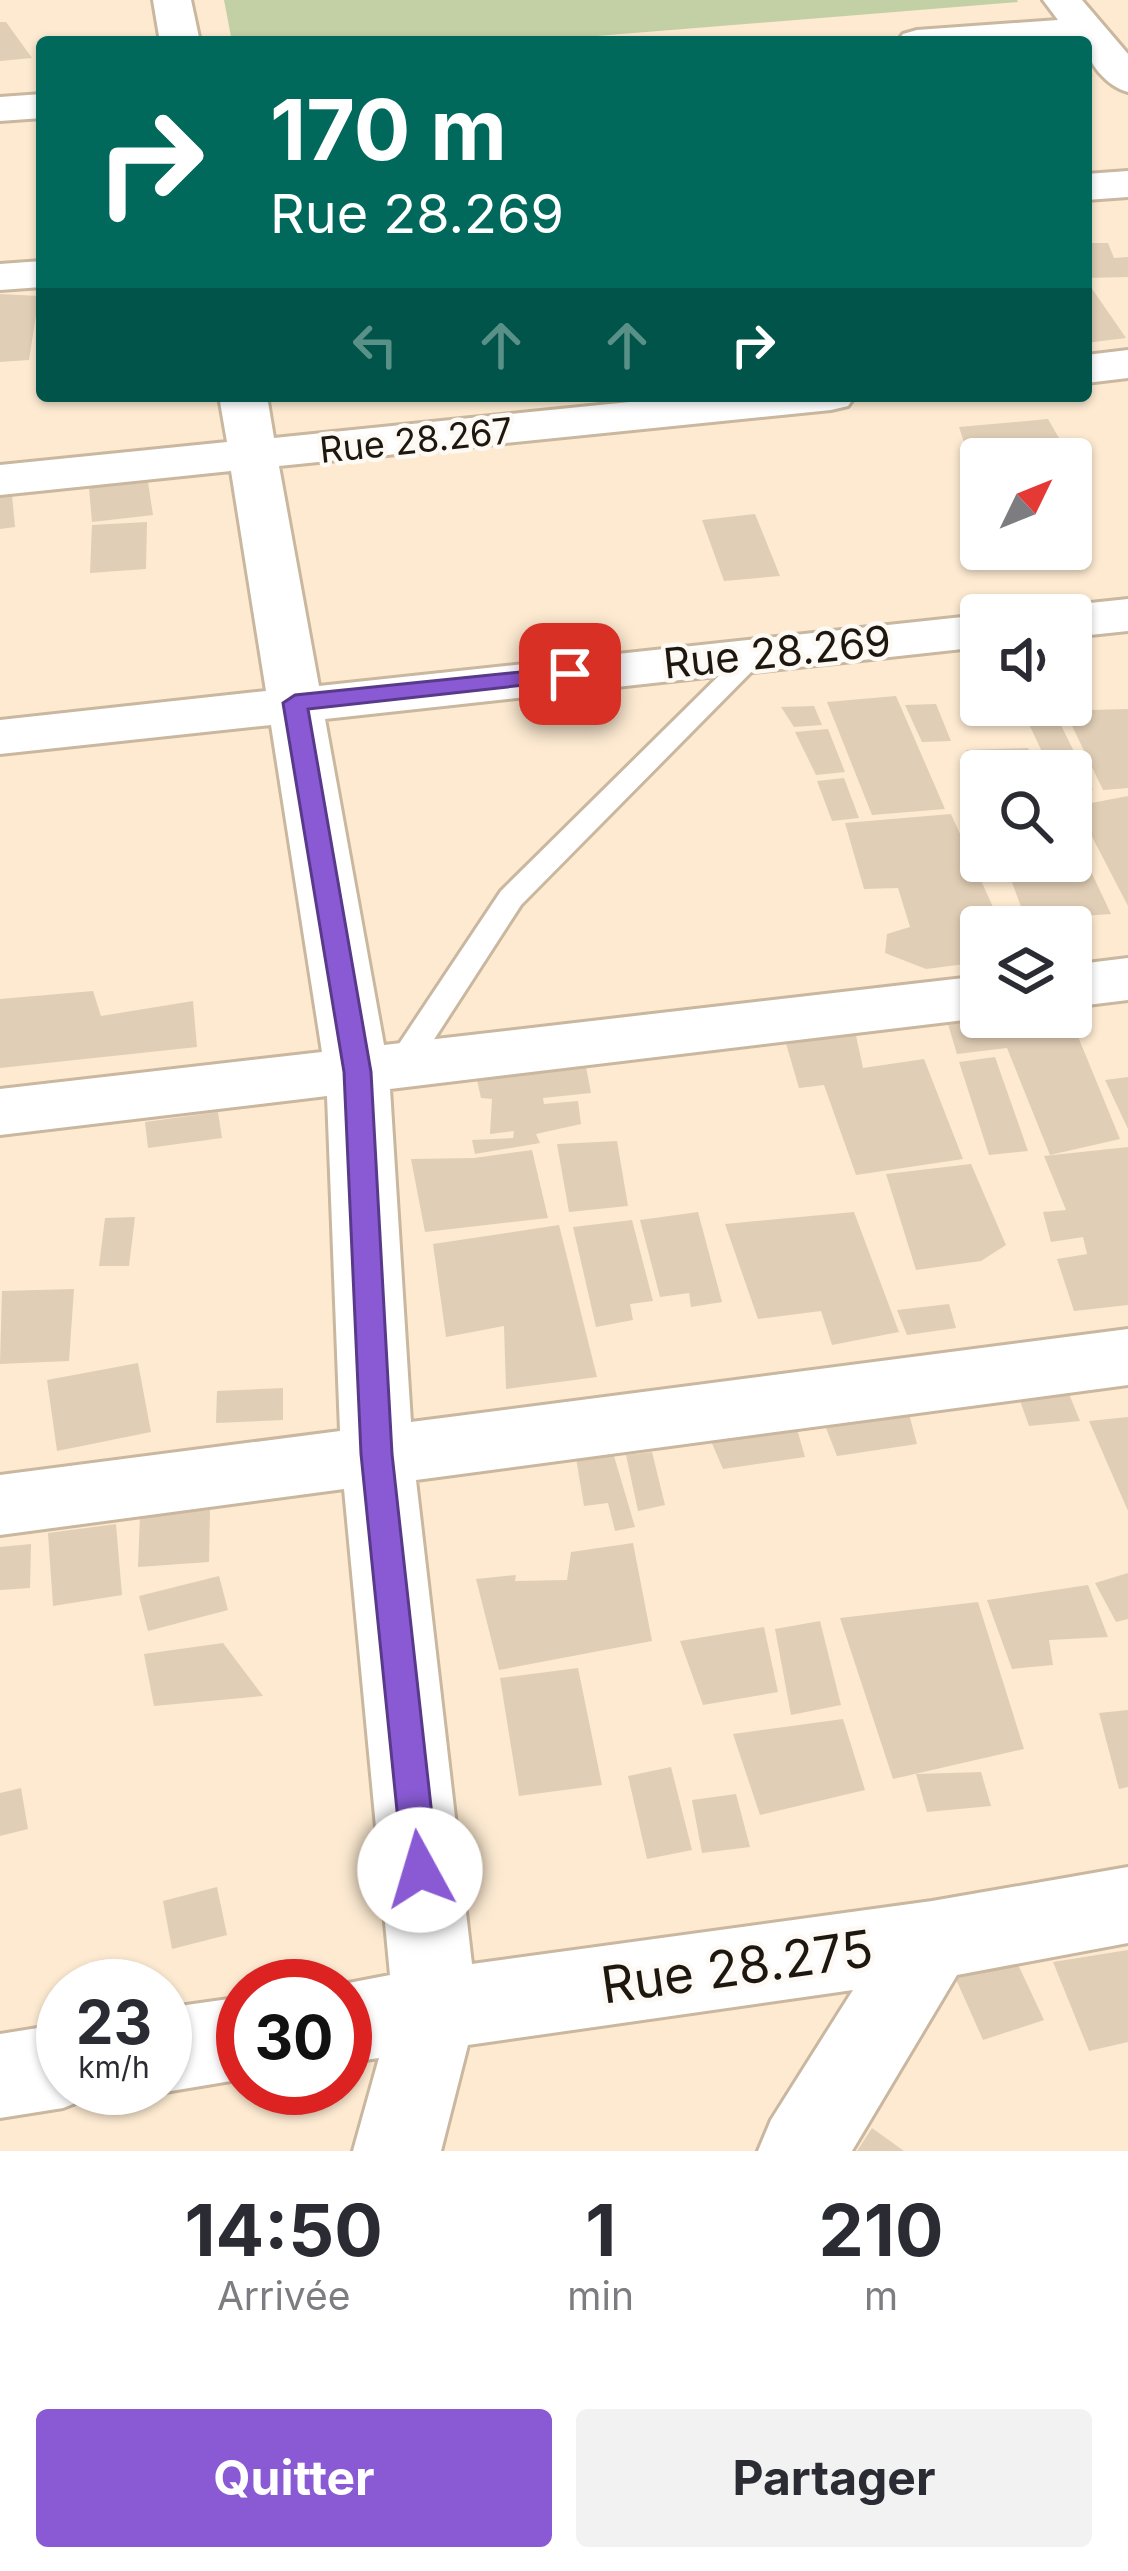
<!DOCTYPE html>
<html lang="fr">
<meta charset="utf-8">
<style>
body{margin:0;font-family:Inter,sans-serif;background:#f2f2f3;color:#2b2b33;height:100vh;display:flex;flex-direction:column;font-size:45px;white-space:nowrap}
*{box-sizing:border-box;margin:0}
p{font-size:39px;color:#7c7c81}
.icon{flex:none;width:66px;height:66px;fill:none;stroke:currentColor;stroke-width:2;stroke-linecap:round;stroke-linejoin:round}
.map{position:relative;height:2151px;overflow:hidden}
.panel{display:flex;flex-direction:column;background:#fff;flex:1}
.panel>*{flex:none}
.top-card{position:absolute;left:36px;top:36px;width:1056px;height:366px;border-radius:12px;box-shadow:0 3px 9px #0004;background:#00695c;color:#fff;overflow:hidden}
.needle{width:78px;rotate:47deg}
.buttons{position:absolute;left:960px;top:438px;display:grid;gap:24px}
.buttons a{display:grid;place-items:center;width:132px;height:132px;border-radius:12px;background:#fff;box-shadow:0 3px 9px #0004;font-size:60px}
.speed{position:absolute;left:36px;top:1959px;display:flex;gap:24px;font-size:60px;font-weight:700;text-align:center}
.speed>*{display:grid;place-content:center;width:156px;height:156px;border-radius:50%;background:#fff;box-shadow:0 3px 9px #0004;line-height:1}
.speed small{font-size:30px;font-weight:400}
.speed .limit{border:18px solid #d22;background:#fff;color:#111}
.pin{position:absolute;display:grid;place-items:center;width:102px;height:102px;color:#fff;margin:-51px;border-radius:24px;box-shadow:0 6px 18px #0006}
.me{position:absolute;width:132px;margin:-66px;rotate:354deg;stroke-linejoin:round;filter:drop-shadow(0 0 9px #0008)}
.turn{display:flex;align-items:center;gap:42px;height:252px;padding:0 36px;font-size:54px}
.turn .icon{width:156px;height:156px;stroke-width:2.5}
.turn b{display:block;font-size:84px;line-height:102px}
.lanes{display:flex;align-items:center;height:114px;padding:0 36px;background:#0003;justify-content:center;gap:60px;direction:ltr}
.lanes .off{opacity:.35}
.eta{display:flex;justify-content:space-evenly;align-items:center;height:204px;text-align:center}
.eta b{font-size:72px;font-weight:700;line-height:84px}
.action{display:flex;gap:24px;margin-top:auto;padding:24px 36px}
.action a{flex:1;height:138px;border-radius:12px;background:#895ad4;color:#fff;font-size:48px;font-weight:700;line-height:138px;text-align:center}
.action a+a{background:#f2f2f3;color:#2b2b33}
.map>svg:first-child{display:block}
.green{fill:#c3d0a6}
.building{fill:#e1ceb6}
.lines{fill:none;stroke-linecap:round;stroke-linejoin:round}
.service-casing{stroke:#c9b79f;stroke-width:6}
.minor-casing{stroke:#c9b79f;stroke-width:6}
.service{fill:#fff;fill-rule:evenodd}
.minor{fill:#fff;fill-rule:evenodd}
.route{fill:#895ad4;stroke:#593a8a;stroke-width:3}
.labels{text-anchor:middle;stroke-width:9;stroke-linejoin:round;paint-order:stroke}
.far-street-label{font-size:36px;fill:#1e170f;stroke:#fdf9f4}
.street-label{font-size:42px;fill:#1e170f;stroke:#fdf9f4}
.near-street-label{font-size:51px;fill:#1e170f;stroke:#fdf9f4}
</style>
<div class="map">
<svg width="1128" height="2151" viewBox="0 0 1128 2151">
<rect width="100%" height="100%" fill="#fdead1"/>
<path class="green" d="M 224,0 L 1017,0 L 1018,2 L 522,42 L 232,42 Z"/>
<path class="building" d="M 0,22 L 6,22 L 32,58 L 0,61 Z
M 1086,243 L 1108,243 L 1114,258 L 1128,257 L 1128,277 L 1086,278 Z
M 1086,280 L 1126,338 L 1086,343 Z
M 0,294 L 39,296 L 29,360 L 0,362 Z
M 1048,419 L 1071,459 L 981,459 L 977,482 L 959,427 Z
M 148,482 L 153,515 L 92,522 L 89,488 Z
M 12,495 L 15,527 L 0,529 L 0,497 Z
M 755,514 L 780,576 L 724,581 L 702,520 Z
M 147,522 L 146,569 L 90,573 L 92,525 Z
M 896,696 L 945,809 L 872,815 L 827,702 Z
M 1083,702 L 1090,710 L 1128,709 L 1128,788 L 1103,790 L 1062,705 Z
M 936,704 L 951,741 L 922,742 L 905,705 Z
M 1020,705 L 1051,705 L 1093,790 L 1071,794 L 1071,771 L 1051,771 Z
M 814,706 L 822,725 L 794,727 L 781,707 Z
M 828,729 L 845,772 L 816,775 L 795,732 Z
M 1028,748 L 1037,771 L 981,771 L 981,782 L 966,750 Z
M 844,778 L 859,818 L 832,821 L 817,781 Z
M 1128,796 L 1128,906 L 1076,806 Z
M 951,814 L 1002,927 L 981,927 L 981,962 L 926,969 L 885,953 L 887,934 L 910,927 L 898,888 L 864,889 L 845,823 Z
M 1071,829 L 1111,914 L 1026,920 L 1004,861 L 1071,861 Z
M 93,991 L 101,1016 L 193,1001 L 197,1047 L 0,1068 L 0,999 Z
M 983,1017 L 1070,1017 L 1120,1139 L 1050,1155 L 1007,1048 L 957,1054 L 947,1021 Z
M 855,1031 L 863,1068 L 924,1059 L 963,1159 L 856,1175 L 824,1085 L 799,1088 L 785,1040 Z
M 995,1057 L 1028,1151 L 989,1155 L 959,1062 Z
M 586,1067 L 591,1093 L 543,1098 L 544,1104 L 578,1101 L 581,1124 L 536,1134 L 540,1143 L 475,1154 L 472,1140 L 513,1138 L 514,1131 L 490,1134 L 492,1099 L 481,1098 L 477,1080 Z
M 1128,1077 L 1128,1129 L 1105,1080 Z
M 218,1112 L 222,1138 L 148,1148 L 145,1122 Z
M 617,1141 L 628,1206 L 569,1212 L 557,1144 Z
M 1128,1147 L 1128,1305 L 1074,1311 L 1057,1259 L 1087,1254 L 1083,1237 L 1051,1242 L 1043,1212 L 1066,1210 L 1044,1156 Z
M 532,1150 L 548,1218 L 425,1232 L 411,1159 L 474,1158 Z
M 971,1164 L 1006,1245 L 981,1261 L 916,1270 L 886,1174 Z
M 698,1212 L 722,1302 L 691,1307 L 689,1293 L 660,1297 L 640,1220 Z
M 854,1212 L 899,1332 L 832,1345 L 821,1311 L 758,1319 L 725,1224 Z
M 135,1217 L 129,1266 L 99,1266 L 105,1218 Z
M 632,1220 L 653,1301 L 630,1304 L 633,1320 L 596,1327 L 573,1227 Z
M 559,1225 L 597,1377 L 506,1389 L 504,1326 L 446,1337 L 433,1244 Z
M 74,1289 L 69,1361 L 0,1364 L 2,1291 Z
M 949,1304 L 956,1328 L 907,1335 L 897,1310 Z
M 138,1363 L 151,1432 L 57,1451 L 47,1380 Z
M 283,1388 L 283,1420 L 216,1423 L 217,1391 Z
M 1067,1389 L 1080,1421 L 1029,1426 L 1018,1395 Z
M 909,1414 L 917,1444 L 837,1456 L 824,1423 Z
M 1128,1417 L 1128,1511 L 1089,1421 Z
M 797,1429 L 805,1457 L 723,1469 L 708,1434 Z
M 652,1452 L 665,1505 L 638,1511 L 626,1455 Z
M 614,1456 L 635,1527 L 615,1531 L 608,1503 L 584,1506 L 576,1458 Z
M 210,1510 L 209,1562 L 138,1567 L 140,1515 Z
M 116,1524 L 122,1595 L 53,1606 L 48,1533 Z
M 633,1543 L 652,1641 L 499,1670 L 476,1579 L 516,1575 L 515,1581 L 567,1580 L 571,1552 Z
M 31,1544 L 30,1588 L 0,1590 L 0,1547 Z
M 1128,1573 L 1128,1619 L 1116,1622 L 1095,1583 Z
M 219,1576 L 228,1610 L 148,1631 L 139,1596 Z
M 1088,1585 L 1108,1637 L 1049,1640 L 1053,1665 L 1012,1669 L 987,1600 Z
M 978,1602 L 1024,1749 L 893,1779 L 840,1618 Z
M 820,1621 L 841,1705 L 791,1715 L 775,1629 Z
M 764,1627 L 778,1692 L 703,1705 L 680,1641 Z
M 223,1643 L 263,1696 L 154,1706 L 144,1654 Z
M 578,1668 L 602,1785 L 519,1796 L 500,1678 Z
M 1128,1710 L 1128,1787 L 1119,1789 L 1099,1713 Z
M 843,1719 L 865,1790 L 760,1815 L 733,1734 Z
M 671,1767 L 692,1850 L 647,1859 L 628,1776 Z
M 981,1772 L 991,1806 L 927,1812 L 916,1774 Z
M 21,1788 L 28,1829 L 0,1836 L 0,1793 Z
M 736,1794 L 750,1847 L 702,1853 L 692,1800 Z
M 217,1887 L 227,1935 L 172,1949 L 163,1901 Z
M 1128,1950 L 1128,2042 L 1089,2051 L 1053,1962 Z
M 1015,1958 L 1044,2020 L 983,2040 L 955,1977 Z
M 872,2128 L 904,2151 L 857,2151 Z"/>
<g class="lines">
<g class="service-casing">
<path id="service" d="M 754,647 L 767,655 L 763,660 L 521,905 L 411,1075 L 389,1075 L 385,1067 L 389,1059 L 501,891 L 745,650 Z"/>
</g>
<g class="minor-casing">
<path id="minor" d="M 153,0 L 191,0 L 200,42 L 160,42 Z
M 1043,0 L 1082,0 L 1128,54 L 1128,92 C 1108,87 1086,63 1086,42 L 897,42 L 903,34 L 917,30 L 1058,20 Z
M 42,94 L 42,118 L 0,121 L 0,97 Z
M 1128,171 L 1128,197 L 1086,200 L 1086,174 Z
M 42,261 L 42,287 L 0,290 L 0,264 Z
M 1128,350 L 1128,378 L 1086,383 L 1086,355 Z
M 219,396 L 267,396 L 274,438 L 689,396 L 855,396 L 848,406 L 831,410 L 279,466 L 319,686 L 981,615 L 981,647 L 325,719 L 384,1045 L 981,976 L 981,1017 L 986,1017 L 981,1018 L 390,1089 L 411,1422 L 1128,1329 L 1128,1385 L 416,1480 L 472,1964 L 932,1901 L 1128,1867 L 1128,1943 L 957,1975 L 852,2151 L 758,2151 L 771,2120 L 853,1990 L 468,2045 L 441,2151 L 353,2151 L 379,2058 L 345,2063 L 345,1986 L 333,1986 L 390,1975 L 344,1489 L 0,1535 L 0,1475 L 340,1431 L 327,1096 L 0,1135 L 0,1089 L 322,1052 L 271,725 L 0,754 L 0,720 L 266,691 L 231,471 L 0,495 L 0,465 L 227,442 Z
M 1128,599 L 1128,631 L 1071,637 L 1071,615 L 1049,615 L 1071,605 Z
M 1128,958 L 1128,1000 L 1071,1007 L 1071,965 Z
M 243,1997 L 243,2079 L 165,2092 L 156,2088 L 165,2088 L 165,2008 Z
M 63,2024 L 63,2088 L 97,2088 L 93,2096 L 63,2108 L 0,2118 L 0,2034 Z"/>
</g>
<use href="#service" class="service"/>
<use href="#minor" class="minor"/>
</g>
<path class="route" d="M 570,667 L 582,674 L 579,679 L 308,709 L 371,1072 L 392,1454 L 438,1870 L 433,1881 L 420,1886 L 408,1881 L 403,1870 L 361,1454 L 344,1072 L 283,703 L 295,695 Z"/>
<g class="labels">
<g class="far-street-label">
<text transform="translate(416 440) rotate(-6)" y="13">Rue 28.267</text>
</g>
<g class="street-label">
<text transform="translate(777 652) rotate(-6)" y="15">Rue 28.269</text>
</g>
<g class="near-street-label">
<text transform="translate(737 1967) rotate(-8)" y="18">Rue 28.275</text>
</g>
</g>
</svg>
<div class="buttons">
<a><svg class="needle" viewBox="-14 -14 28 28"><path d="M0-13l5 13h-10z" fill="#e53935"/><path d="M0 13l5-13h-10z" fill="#7c7c81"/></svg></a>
<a><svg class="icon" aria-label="sound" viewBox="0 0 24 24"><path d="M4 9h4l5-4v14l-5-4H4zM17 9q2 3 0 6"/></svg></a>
<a><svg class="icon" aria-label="search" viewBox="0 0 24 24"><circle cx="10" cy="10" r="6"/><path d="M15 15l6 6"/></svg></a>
<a><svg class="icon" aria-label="layers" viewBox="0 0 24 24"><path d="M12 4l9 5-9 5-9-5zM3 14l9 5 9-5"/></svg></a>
</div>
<div class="speed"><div>23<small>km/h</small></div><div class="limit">30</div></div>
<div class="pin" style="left:570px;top:674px;background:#d93025"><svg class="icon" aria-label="arrive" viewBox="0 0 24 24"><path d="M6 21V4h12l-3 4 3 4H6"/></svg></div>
<svg class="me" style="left:420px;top:1870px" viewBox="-20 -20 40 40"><circle r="19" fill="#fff"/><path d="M0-13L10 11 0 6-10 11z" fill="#895ad4"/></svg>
<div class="top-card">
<div class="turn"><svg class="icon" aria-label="right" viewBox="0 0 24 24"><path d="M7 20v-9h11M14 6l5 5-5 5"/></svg><div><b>170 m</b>Rue 28.269</div></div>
<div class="lanes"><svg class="icon off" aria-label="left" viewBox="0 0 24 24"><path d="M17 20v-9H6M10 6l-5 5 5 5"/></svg><svg class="icon off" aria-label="ahead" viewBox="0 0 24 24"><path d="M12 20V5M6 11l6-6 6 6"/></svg><svg class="icon off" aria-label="ahead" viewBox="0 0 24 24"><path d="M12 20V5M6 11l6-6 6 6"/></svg><svg class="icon" aria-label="right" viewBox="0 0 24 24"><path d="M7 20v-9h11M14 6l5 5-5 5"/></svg></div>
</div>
</div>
<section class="panel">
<div class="eta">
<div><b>14:50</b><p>Arrivée</p></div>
<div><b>1</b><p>min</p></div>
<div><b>210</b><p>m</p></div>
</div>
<div class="action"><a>Quitter</a><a>Partager</a></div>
</section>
